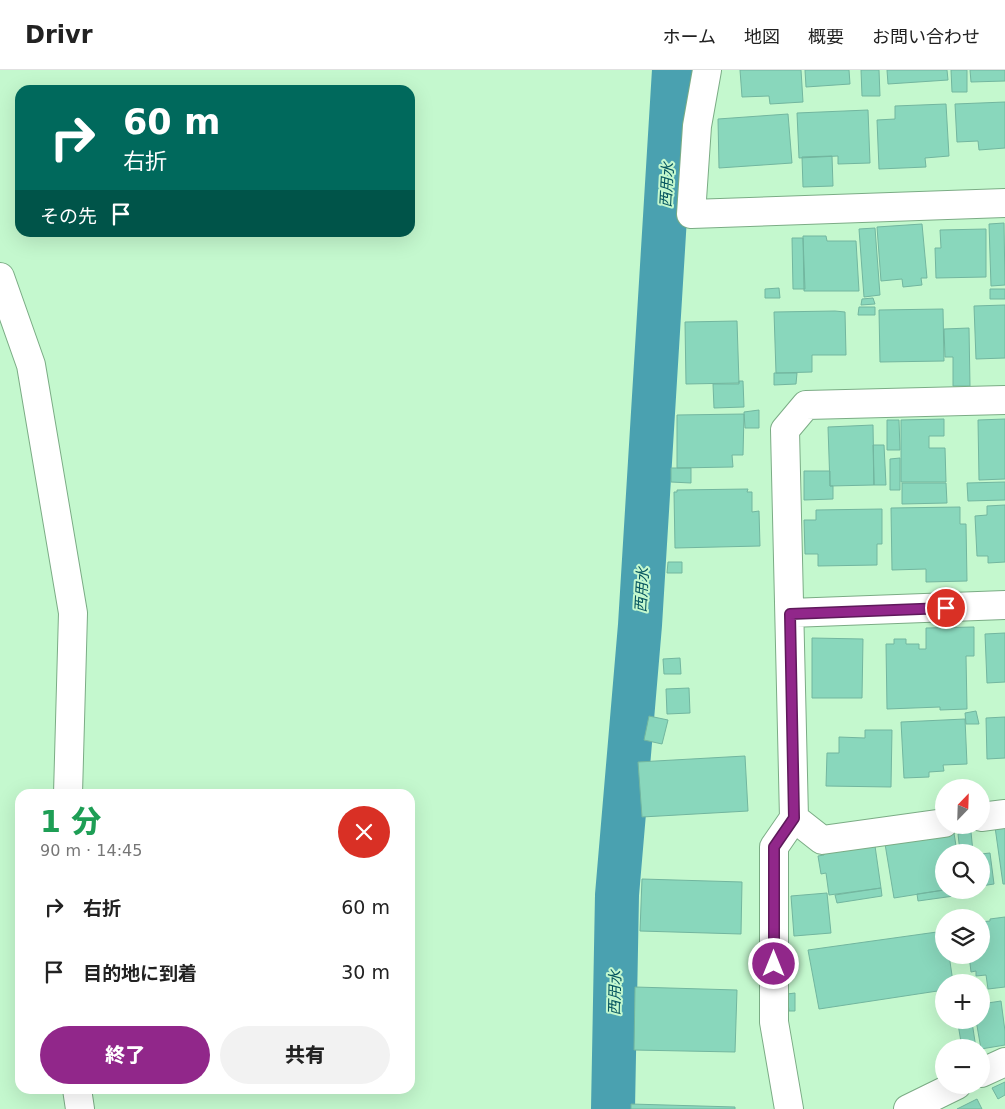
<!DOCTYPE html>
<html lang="ja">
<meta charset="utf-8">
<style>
body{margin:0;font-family:"DejaVu Sans","Noto Sans JP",sans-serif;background:#f2f2f2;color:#222;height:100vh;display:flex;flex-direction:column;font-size:19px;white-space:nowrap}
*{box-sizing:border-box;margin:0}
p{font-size:16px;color:#767676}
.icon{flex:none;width:28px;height:28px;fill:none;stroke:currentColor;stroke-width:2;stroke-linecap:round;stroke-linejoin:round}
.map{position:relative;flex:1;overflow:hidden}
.panel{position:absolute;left:15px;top:719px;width:400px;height:305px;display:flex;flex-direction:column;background:#fff;border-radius:15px;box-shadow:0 5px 20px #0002}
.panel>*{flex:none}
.hud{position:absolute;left:15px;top:15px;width:400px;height:152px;border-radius:15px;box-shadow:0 5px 20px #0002;background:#00695c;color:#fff;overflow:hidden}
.needle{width:32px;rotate:23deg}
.tools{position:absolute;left:935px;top:709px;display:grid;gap:10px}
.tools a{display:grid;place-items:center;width:55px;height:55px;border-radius:50%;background:#fff;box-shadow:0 5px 20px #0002;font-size:25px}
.pin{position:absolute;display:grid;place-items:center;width:42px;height:42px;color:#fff;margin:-21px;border:2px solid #fff;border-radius:50%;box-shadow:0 1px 5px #0007}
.me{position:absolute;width:55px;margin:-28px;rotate:0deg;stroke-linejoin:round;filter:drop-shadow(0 0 4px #0008)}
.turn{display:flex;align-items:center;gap:18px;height:105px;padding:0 25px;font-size:22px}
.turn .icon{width:65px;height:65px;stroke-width:2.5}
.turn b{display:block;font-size:35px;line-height:42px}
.then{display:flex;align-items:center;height:48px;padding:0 25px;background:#0003;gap:10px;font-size:19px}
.round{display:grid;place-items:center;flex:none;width:52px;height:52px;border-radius:26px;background:#f2f2f2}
.overview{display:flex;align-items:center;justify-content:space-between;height:85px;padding:0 25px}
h1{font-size:30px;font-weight:800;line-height:38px;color:#1e9e55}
.action{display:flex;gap:10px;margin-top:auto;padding:10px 25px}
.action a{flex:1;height:58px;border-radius:30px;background:#91278a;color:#fff;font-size:20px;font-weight:800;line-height:58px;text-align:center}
.action a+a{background:#f2f2f2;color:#222}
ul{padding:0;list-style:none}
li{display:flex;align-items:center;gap:15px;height:65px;padding:0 25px}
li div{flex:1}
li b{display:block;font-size:19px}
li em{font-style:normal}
header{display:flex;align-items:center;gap:30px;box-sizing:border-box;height:70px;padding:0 25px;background:#fff;border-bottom:1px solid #e0e0e0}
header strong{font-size:24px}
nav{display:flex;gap:28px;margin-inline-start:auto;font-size:18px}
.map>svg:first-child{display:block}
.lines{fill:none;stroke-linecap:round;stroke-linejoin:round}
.canal{stroke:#4aa1b0;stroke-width:44}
.building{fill:#89d7bc;stroke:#72b69f}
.minor-casing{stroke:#7bac85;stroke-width:30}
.minor{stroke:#fff;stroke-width:28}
.route-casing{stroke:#5e195a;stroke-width:12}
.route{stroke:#91278a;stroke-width:9}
.labels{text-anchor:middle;stroke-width:4;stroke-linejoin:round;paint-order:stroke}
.water-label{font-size:15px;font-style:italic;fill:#05545f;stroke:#c4f8ce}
</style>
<header>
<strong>Drivr</strong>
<nav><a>ホーム</a><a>地図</a><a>概要</a><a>お問い合わせ</a></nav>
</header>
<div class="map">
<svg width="1005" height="1039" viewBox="0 0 1005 1039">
<rect width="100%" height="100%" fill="#c4f8ce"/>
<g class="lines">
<path class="canal" d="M 613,1039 L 617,825 L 640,555 L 674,0"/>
</g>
<path class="building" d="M 740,0 L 801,0 L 803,32 L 770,34 L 769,26 L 742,27 Z
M 805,0 L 849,0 L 850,14 L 806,17 Z
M 861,0 L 879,0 L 880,26 L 862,26 Z
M 887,0 L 947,0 L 948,10 L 888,14 Z
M 951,0 L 967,0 L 967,22 L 952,22 Z
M 970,0 L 1005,0 L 1005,11 L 971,12 Z
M 1005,32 L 1005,78 L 979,80 L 978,71 L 957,72 L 955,34 Z
M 946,34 L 949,86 L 925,88 L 926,97 L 879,99 L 877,50 L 895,49 L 895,36 Z
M 868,40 L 870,93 L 838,94 L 838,86 L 799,88 L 797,43 Z
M 788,44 L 792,93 L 719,98 L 718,49 Z
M 832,86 L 833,116 L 803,117 L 802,87 Z
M 1004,153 L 1005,215 L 991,216 L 989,154 Z
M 922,154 L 927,208 L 921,208 L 922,215 L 903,217 L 902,209 L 881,211 L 877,157 Z
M 875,158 L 880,225 L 864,227 L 859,159 Z
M 986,159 L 986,207 L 936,208 L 935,178 L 941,178 L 940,160 Z
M 803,166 L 826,166 L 827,171 L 856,171 L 859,221 L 804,221 Z
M 792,168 L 803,168 L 805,219 L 793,219 Z
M 779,218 L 780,228 L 765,228 L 765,219 Z
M 990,219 L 1005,219 L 1005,229 L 990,229 Z
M 873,228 L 875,234 L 861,235 L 862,229 Z
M 1005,235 L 1005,288 L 976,289 L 974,236 Z
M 859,237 L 875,237 L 875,245 L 858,245 Z
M 943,239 L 944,291 L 880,292 L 879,240 Z
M 835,241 L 845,242 L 846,285 L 812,285 L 812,302 L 776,303 L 774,242 Z
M 737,251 L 739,313 L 686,314 L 685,252 Z
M 969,258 L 970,316 L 953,316 L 953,287 L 945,287 L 944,259 Z
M 774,303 L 797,303 L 796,314 L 774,315 Z
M 739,311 L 743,311 L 744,337 L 714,338 L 713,314 L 739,314 Z
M 759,340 L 759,358 L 745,358 L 744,342 Z
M 744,344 L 743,385 L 732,385 L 733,397 L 677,398 L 677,345 Z
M 944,349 L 944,366 L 929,366 L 929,378 L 945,378 L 946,412 L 901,412 L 901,350 Z
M 1005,349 L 1005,409 L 979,410 L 978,350 Z
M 887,350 L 899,350 L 900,380 L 887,380 Z
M 873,355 L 874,415 L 830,416 L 828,357 Z
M 873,375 L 884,375 L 886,415 L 874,415 Z
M 900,388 L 900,420 L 890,420 L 890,389 Z
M 671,398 L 691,398 L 691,413 L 671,412 Z
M 804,401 L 830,401 L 830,416 L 833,416 L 833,429 L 804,430 Z
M 1005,412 L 1005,430 L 968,431 L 967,413 Z
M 902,413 L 946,413 L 947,433 L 902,434 Z
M 748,419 L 747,422 L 752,422 L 752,442 L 759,441 L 760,476 L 675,478 L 674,422 L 677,422 L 677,420 Z
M 1005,435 L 1005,492 L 988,493 L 988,486 L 977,486 L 975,446 L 987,445 L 987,436 Z
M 960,437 L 960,454 L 966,454 L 967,511 L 926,512 L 926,499 L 892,500 L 891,438 Z
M 882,439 L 882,474 L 877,474 L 877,495 L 818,496 L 818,484 L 805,484 L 804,450 L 816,450 L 816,440 Z
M 668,492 L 682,492 L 682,503 L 667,503 Z
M 974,557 L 974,586 L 966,586 L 967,639 L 940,640 L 940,637 L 887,639 L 886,574 L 894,574 L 894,569 L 906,569 L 906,574 L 919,574 L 919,579 L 926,579 L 926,558 Z
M 1005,563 L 1005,612 L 987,613 L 985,564 Z
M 812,568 L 863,569 L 862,628 L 812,628 Z
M 680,588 L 681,604 L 664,604 L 663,589 Z
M 689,618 L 690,643 L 667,644 L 666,619 Z
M 976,641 L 979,654 L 966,654 L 965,643 Z
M 649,646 L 668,650 L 662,674 L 644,670 Z
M 1005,647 L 1005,688 L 987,689 L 986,648 Z
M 965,649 L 967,694 L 943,695 L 944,701 L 929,702 L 929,707 L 904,708 L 901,652 Z
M 865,660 L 892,660 L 891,717 L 826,716 L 827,683 L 839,683 L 839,667 L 865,668 Z
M 745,686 L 748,741 L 642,747 L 638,692 Z
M 1005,755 L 1005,814 L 1003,814 L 995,757 Z
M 971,762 L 973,782 L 960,782 L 958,764 Z
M 954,763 L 957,782 L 944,782 L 944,820 L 894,828 L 885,774 Z
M 875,776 L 881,818 L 829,825 L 826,803 L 821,804 L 818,786 L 824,785 L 824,782 Z
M 990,783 L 994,814 L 981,816 L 981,784 Z
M 642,809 L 742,812 L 741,864 L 640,861 Z
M 881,818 L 882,826 L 837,833 L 835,825 Z
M 944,820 L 954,820 L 954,826 L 918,831 L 917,824 Z
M 827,823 L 831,863 L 794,866 L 791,826 Z
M 1005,847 L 1005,917 L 988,919 L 986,905 L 976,906 L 976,901 L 971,902 L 969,885 L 981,885 L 981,852 L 990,851 L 990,849 Z
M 944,861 L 944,885 L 949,885 L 953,912 L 944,912 L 944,920 L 819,939 L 808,880 Z
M 635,917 L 737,920 L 735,982 L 634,980 Z
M 795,923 L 795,941 L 789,941 L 787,924 Z
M 1001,931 L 1005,961 L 1005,975 L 981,979 L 976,950 L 981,950 L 981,934 Z
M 972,952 L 976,978 L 962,978 L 958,954 Z
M 1005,1012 L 1005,1025 L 998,1029 L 992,1018 Z
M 977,1029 L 982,1039 L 957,1039 Z
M 631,1034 L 735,1037 L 735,1039 L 631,1039 Z"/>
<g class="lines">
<g class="minor-casing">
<path id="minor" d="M 707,0 L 697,56 L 691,144 L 1005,133
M 0,207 L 31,295 L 73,543 L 68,724
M 790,543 L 1005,535
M 981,747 L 1005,744
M 944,753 L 822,770 L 794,748 L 785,360 L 806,335 L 1005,330
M 981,1003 L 1005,992
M 77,1019 L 80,1039
M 789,1039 L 774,952 L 774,777 L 794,748
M 908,1039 L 957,1015"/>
</g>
<use href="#minor" class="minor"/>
</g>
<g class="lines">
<g class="route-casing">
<path id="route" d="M 774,894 L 774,777 L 794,748 L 790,544 L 946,538"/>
</g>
<use href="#route" class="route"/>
</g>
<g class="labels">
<g class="water-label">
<text transform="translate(667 115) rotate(-87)" y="5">西用水</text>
<text transform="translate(642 520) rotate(-87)" y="5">西用水</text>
<text transform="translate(615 923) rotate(-89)" y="5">西用水</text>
</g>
</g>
</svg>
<div class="tools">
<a><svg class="needle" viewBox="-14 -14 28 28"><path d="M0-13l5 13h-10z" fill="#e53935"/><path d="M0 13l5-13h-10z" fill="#767676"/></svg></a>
<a><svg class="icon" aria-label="search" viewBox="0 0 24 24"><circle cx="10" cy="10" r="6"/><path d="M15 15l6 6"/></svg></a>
<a><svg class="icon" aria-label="layers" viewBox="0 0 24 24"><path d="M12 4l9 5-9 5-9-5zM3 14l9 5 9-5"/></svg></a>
<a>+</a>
<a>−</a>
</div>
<div class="pin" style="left:946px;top:538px;background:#d93025"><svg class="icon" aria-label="arrive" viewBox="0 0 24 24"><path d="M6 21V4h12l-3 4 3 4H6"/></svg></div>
<svg class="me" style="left:774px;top:894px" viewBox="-20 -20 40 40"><circle r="17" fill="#91278a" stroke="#fff" stroke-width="3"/><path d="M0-11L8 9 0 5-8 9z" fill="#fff"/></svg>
<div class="hud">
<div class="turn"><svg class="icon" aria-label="right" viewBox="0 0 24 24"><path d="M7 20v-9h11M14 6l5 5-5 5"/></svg><div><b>60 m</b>右折</div></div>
<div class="then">その先<svg class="icon" aria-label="arrive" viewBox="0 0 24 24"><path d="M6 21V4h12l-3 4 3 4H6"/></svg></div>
</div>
<section class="panel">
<div class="overview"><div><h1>1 分</h1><p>90 m · 14:45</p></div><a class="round" style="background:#d93025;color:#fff"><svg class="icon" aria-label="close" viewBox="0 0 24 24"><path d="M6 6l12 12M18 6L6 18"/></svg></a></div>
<ul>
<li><svg class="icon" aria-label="right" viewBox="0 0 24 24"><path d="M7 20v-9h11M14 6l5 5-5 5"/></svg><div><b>右折</b></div><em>60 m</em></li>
<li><svg class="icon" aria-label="arrive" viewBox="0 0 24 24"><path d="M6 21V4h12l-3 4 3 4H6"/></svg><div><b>目的地に到着</b></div><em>30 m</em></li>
</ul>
<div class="action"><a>終了</a><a>共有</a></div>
</section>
</div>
